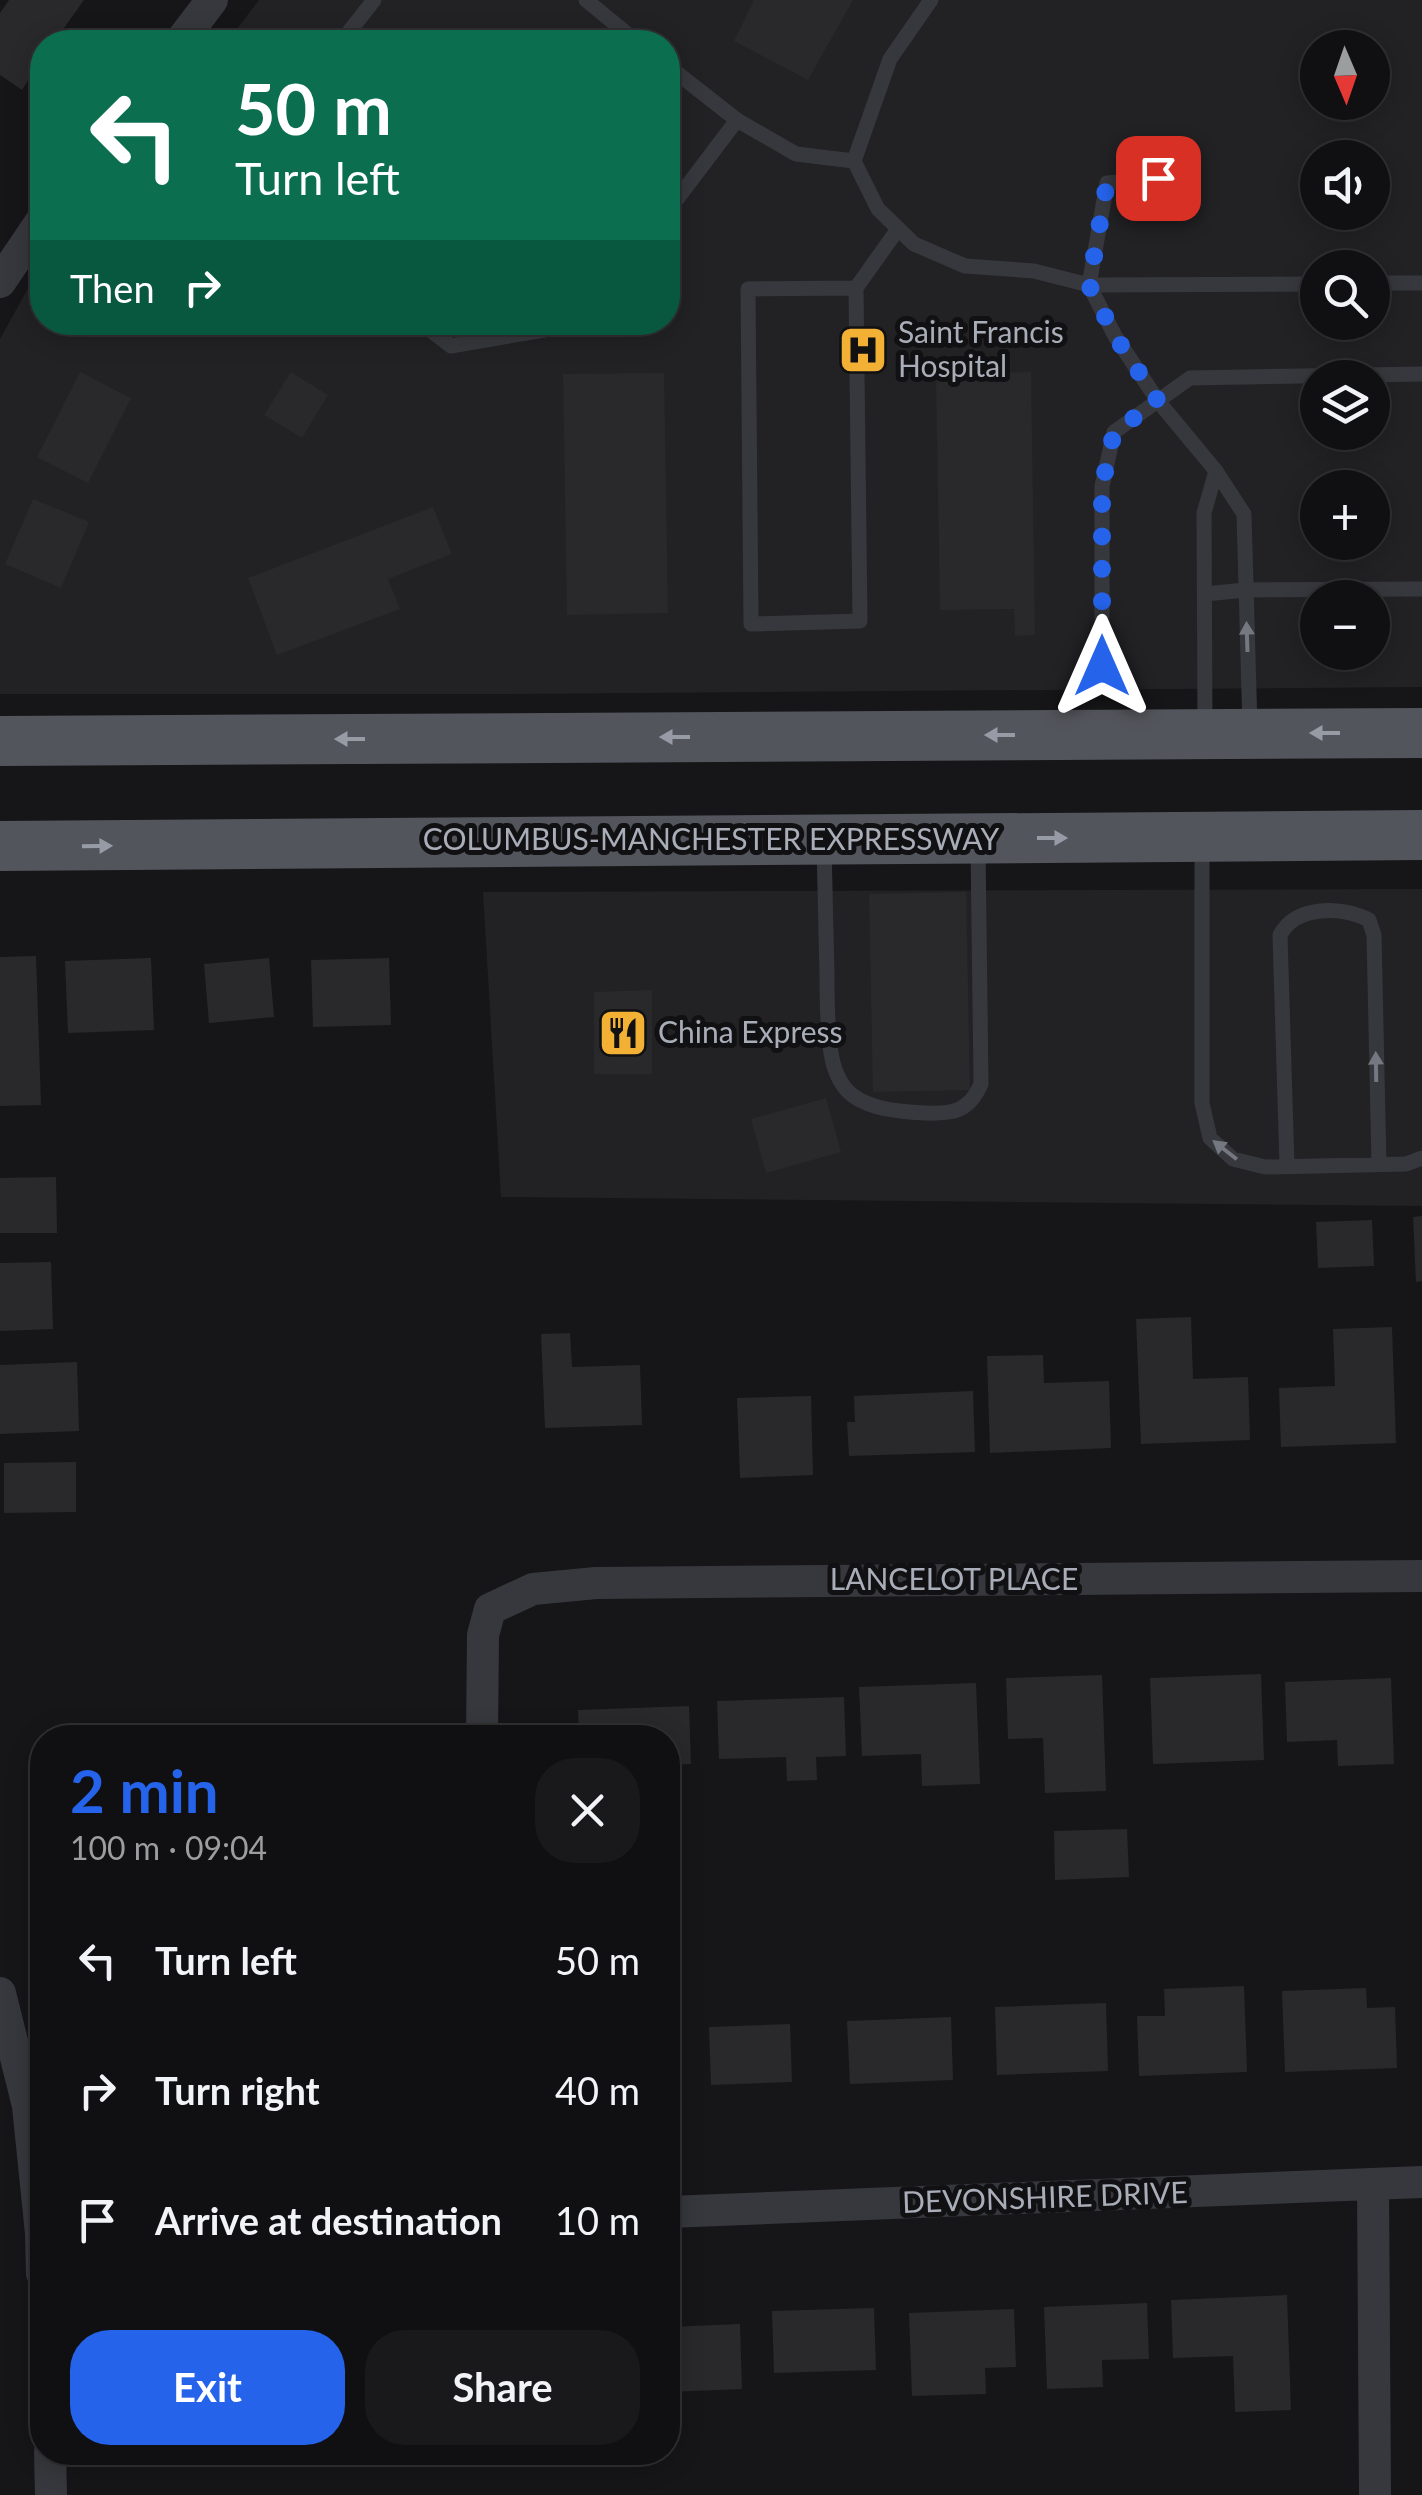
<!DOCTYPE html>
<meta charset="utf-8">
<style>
body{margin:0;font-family:Lato,sans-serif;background:#19191b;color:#f1f3f6;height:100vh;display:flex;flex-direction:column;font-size:38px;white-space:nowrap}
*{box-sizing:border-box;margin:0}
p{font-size:32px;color:#9c9d9f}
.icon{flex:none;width:55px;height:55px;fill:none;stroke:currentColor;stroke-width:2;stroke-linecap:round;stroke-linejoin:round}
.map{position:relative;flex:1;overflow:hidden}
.panel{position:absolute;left:30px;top:1725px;width:650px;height:740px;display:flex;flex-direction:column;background:#101012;border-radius:40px;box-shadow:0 5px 25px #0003,0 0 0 2px #303032}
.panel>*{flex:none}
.top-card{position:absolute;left:30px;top:30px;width:650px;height:305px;border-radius:40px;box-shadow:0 5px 25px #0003,0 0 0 2px #303032;background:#0b6e4f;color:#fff;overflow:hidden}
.needle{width:65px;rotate:178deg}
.controls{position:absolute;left:1300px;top:30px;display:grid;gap:20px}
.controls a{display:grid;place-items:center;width:90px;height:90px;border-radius:50%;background:#101012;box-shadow:0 5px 25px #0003,0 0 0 2px #303032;font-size:50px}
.pin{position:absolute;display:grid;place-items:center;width:85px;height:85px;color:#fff;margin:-42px;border-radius:20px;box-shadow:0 5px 15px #0006}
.me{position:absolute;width:110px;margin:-55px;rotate:0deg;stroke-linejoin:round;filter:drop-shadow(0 0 8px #0008)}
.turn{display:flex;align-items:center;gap:35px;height:210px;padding:0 40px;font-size:45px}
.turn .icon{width:130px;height:130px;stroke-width:2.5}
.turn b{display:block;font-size:70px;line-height:85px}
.then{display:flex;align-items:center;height:95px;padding:0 40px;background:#0003;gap:20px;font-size:38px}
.round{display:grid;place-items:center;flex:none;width:105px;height:105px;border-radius:40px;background:#19191b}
.head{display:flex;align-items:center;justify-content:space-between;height:170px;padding:0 40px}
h1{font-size:60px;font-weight:700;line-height:75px;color:#2563eb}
.action{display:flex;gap:20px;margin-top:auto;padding:20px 40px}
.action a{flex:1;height:115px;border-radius:40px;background:#2563eb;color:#fff;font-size:40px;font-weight:700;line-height:115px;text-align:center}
.action a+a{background:#19191b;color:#f1f3f6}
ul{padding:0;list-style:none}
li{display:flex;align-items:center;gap:30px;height:130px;padding:0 40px}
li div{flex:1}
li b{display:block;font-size:38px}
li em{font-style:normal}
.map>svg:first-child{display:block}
.built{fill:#222225;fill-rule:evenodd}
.building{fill:#29292c}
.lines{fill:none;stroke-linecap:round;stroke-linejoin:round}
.lane{stroke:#37383d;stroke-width:15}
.street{stroke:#37383d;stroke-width:32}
.primary{stroke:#53555c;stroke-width:50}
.oneway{fill:#757881}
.oneway2{fill:#979ba6}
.route{stroke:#2563eb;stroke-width:18;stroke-dasharray:0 32.4}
.labels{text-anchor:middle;stroke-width:10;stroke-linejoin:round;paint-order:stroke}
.poi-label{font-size:30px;fill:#a8adb8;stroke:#111113;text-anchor:start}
.street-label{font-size:30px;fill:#a8adb8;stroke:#111113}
</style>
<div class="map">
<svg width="1422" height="2495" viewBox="0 0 1422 2495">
<rect width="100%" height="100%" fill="#161618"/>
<path class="built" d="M 259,0 L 1422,0 L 1422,687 L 514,694 L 0,694 L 0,339 L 42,263 L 42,322 L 668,322 L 668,42 L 227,42 ZM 1318,48 L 1372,48 L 1372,102 L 1318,102 ZM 1318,158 L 1372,158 L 1372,212 L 1318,212 ZM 1318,268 L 1372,268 L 1372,322 L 1318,322 ZM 1318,378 L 1372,378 L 1372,432 L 1318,432 ZM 1318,488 L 1372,488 L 1372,542 L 1318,542 ZM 1318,598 L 1372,598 L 1372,652 L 1318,652 Z
M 1422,889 L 1422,1206 L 501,1197 L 483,892 Z"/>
<path class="building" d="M 9,0 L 84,0 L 54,42 L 42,42 L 42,59 L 22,90 L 0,75 L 0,13 Z
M 754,0 L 853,0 L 808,80 L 734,41 Z
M 80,372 L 131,398 L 88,483 L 37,457 Z
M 291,372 L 328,395 L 302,438 L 264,415 Z
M 1031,372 L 1035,635 L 1015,636 L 1014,609 L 940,610 L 936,374 Z
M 664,373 L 668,613 L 567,615 L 563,374 Z
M 33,499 L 89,522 L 61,588 L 5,564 Z
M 433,507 L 452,554 L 388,579 L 400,609 L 277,655 L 248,578 Z
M 966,892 L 970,1090 L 873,1092 L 869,894 Z
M 36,956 L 41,1105 L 0,1106 L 0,957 Z
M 151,958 L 154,1030 L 68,1033 L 65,961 Z
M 269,958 L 274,1017 L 209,1023 L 204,964 Z
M 389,958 L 391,1025 L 313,1027 L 311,960 Z
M 652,990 L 652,1074 L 594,1074 L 594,992 Z
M 826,1098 L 841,1152 L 766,1173 L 751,1119 Z
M 56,1177 L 57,1233 L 0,1233 L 0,1178 Z
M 1422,1216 L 1422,1281 L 1416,1282 L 1413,1217 Z
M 1372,1220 L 1374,1266 L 1318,1268 L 1316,1222 Z
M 51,1262 L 53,1329 L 0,1331 L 0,1263 Z
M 1191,1317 L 1193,1379 L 1248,1377 L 1250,1440 L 1141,1444 L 1136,1319 Z
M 1392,1327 L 1396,1443 L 1281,1447 L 1279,1388 L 1335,1386 L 1333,1329 Z
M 570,1333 L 572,1367 L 640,1365 L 642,1425 L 545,1428 L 541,1334 Z
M 1043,1355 L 1044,1383 L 1109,1381 L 1111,1448 L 990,1453 L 987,1356 Z
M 77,1362 L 79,1431 L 0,1434 L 0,1365 Z
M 973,1391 L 975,1452 L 849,1456 L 847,1422 L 855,1422 L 854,1396 Z
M 811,1396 L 813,1475 L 740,1478 L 737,1398 Z
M 76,1462 L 76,1512 L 4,1513 L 4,1463 Z
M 1261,1674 L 1264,1760 L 1153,1764 L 1150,1678 Z
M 1102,1675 L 1106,1791 L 1045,1793 L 1043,1738 L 1008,1739 L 1006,1678 Z
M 1391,1678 L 1394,1764 L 1338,1766 L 1337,1740 L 1287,1742 L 1285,1682 Z
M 976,1683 L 980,1784 L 922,1786 L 921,1754 L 862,1756 L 859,1687 Z
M 844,1697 L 846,1756 L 816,1757 L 817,1780 L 787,1781 L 786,1757 L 719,1759 L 717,1701 Z
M 689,1706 L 691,1764 L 668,1765 L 668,1738 L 579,1738 L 578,1710 Z
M 1127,1829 L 1129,1877 L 1055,1880 L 1054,1831 Z
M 1244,1986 L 1247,2072 L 1139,2076 L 1137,2016 L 1165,2016 L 1164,1989 Z
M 1366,1988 L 1367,2008 L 1395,2007 L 1397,2068 L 1285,2072 L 1282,1991 Z
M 1106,2003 L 1108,2071 L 997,2075 L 995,2007 Z
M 951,2017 L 953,2080 L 850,2084 L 847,2021 Z
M 790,2024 L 792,2082 L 711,2085 L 709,2027 Z
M 1287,2295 L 1291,2410 L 1235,2412 L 1233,2356 L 1173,2358 L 1171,2300 Z
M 1147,2303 L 1149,2359 L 1102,2360 L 1103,2387 L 1047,2389 L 1044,2307 Z
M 874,2308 L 876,2370 L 774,2373 L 772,2311 Z
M 1014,2309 L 1016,2367 L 985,2368 L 986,2394 L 912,2396 L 909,2313 Z
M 740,2324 L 742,2389 L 668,2392 L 668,2327 Z"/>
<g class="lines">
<path class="lane" d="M 586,0 L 637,42
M 341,42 L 374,0
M 668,66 L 737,120 L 796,154 L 854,161 L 878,209 L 914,244 L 965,266 L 1034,271 L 1089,285 L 1115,336 L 1158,401 L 1216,471 L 1244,514 L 1250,728
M 854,161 L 890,59 L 931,0
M 1158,179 L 1107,183 L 1089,285 L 1318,284
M 668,211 L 737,120
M 1372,283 L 1422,283
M 856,288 L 860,621 L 751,624 L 748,289 L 856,288 L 898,229
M 420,322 L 451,346 L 556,328 L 566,322
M 1205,594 L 1245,590 L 1422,589
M 1102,666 L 1102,486 L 1114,432 L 1190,378 L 1422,374
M 1205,725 L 1204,513 L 1216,471
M 824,844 C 825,888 826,932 827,976 C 827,1001 827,1028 831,1053 C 833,1066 837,1078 845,1088 C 862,1109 900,1112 925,1113 C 952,1114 969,1112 981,1084 L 978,845
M 1202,845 L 1202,1103 L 1210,1138 L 1233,1159 L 1265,1167 L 1406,1164 L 1422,1158
M 1287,1166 L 1280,935 C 1296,905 1342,906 1369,920 L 1374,935 L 1379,1165"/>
<path class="street" d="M 180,42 L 212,0
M 0,282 L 42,220
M 482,1738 L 483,1635 L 490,1609 L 533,1589 L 596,1583 L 1422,1576
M 0,1993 L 28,2106 L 41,2233 L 42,2273
M 1373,2185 L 1375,2495
M 668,2212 L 1422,2182
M 50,2452 L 51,2495"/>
<path class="primary" d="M 0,741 L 1422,733
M 0,846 L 1422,835"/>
</g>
<defs><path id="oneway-solid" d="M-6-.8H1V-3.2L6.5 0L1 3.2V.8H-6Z" transform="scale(2.5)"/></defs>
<g class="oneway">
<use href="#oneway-solid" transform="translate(1247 637) rotate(-92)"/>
<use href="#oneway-solid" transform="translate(1376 1067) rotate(-91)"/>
<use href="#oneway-solid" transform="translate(1225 1150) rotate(-142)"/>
</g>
<g class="oneway2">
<use href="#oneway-solid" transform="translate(1325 733) rotate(180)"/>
<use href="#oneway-solid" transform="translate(1000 735) rotate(180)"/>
<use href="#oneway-solid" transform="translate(675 737) rotate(180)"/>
<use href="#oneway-solid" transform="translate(350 739) rotate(180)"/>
<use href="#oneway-solid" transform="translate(1052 838)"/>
<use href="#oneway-solid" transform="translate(97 846) rotate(-1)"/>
</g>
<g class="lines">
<path class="route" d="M 1102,666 L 1102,486 L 1114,432 L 1158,401 L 1115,336 L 1089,285 L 1107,183 L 1158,178"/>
</g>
<defs>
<g id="hospital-square" transform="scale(2.5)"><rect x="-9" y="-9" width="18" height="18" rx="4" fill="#f2b134" stroke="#111113"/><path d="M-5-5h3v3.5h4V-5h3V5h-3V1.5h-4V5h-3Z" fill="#111"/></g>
<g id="restaurant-square" transform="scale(2.5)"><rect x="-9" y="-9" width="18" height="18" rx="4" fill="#f2b134" stroke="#111113"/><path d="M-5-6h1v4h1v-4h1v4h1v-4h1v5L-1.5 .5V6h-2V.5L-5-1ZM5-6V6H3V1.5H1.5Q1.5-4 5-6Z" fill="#111"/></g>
</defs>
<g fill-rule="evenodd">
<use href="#hospital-square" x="863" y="350"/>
<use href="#restaurant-square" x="623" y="1033"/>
</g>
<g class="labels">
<g class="poi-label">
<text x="898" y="343">Saint Francis<tspan x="898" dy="34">Hospital</tspan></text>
<text x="658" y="1043">China Express</text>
</g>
<g class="street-label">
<text x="711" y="850">COLUMBUS-MANCHESTER EXPRESSWAY</text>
<text x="954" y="1590">LANCELOT PLACE</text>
<text transform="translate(1045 2198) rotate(-2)" y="10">DEVONSHIRE DRIVE</text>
</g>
</g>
</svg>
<div class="controls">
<a><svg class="needle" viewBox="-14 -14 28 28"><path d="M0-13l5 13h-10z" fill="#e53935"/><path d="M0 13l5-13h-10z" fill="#9c9d9f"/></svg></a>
<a><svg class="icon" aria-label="sound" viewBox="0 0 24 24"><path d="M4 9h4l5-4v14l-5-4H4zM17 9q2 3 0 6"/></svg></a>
<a><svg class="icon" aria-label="search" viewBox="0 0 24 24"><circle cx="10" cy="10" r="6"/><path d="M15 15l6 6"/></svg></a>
<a><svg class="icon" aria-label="layers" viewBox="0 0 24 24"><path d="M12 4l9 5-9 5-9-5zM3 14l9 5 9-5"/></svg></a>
<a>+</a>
<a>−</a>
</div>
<div class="pin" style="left:1158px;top:178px;background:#d93025"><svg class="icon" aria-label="arrive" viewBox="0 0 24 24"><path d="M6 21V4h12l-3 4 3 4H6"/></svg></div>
<svg class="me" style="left:1102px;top:666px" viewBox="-20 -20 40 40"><path d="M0-17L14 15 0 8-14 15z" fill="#2563eb" stroke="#fff" stroke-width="4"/></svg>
<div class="top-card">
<div class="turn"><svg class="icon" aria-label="left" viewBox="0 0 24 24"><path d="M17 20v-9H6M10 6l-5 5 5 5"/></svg><div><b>50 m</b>Turn left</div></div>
<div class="then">Then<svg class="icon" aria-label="right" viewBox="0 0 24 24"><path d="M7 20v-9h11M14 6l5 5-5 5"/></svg></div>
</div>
<section class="panel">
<div class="head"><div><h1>2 min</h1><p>100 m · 09:04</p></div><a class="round"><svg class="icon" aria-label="close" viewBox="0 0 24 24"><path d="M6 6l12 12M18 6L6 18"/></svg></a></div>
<ul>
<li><svg class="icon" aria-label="left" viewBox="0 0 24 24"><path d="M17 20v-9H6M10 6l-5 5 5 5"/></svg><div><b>Turn left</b></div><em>50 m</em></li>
<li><svg class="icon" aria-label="right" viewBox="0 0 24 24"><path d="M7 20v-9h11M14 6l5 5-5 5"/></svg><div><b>Turn right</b></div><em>40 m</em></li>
<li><svg class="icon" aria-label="arrive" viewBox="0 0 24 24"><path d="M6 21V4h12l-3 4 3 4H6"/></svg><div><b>Arrive at destination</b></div><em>10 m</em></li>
</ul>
<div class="action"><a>Exit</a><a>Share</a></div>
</section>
</div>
